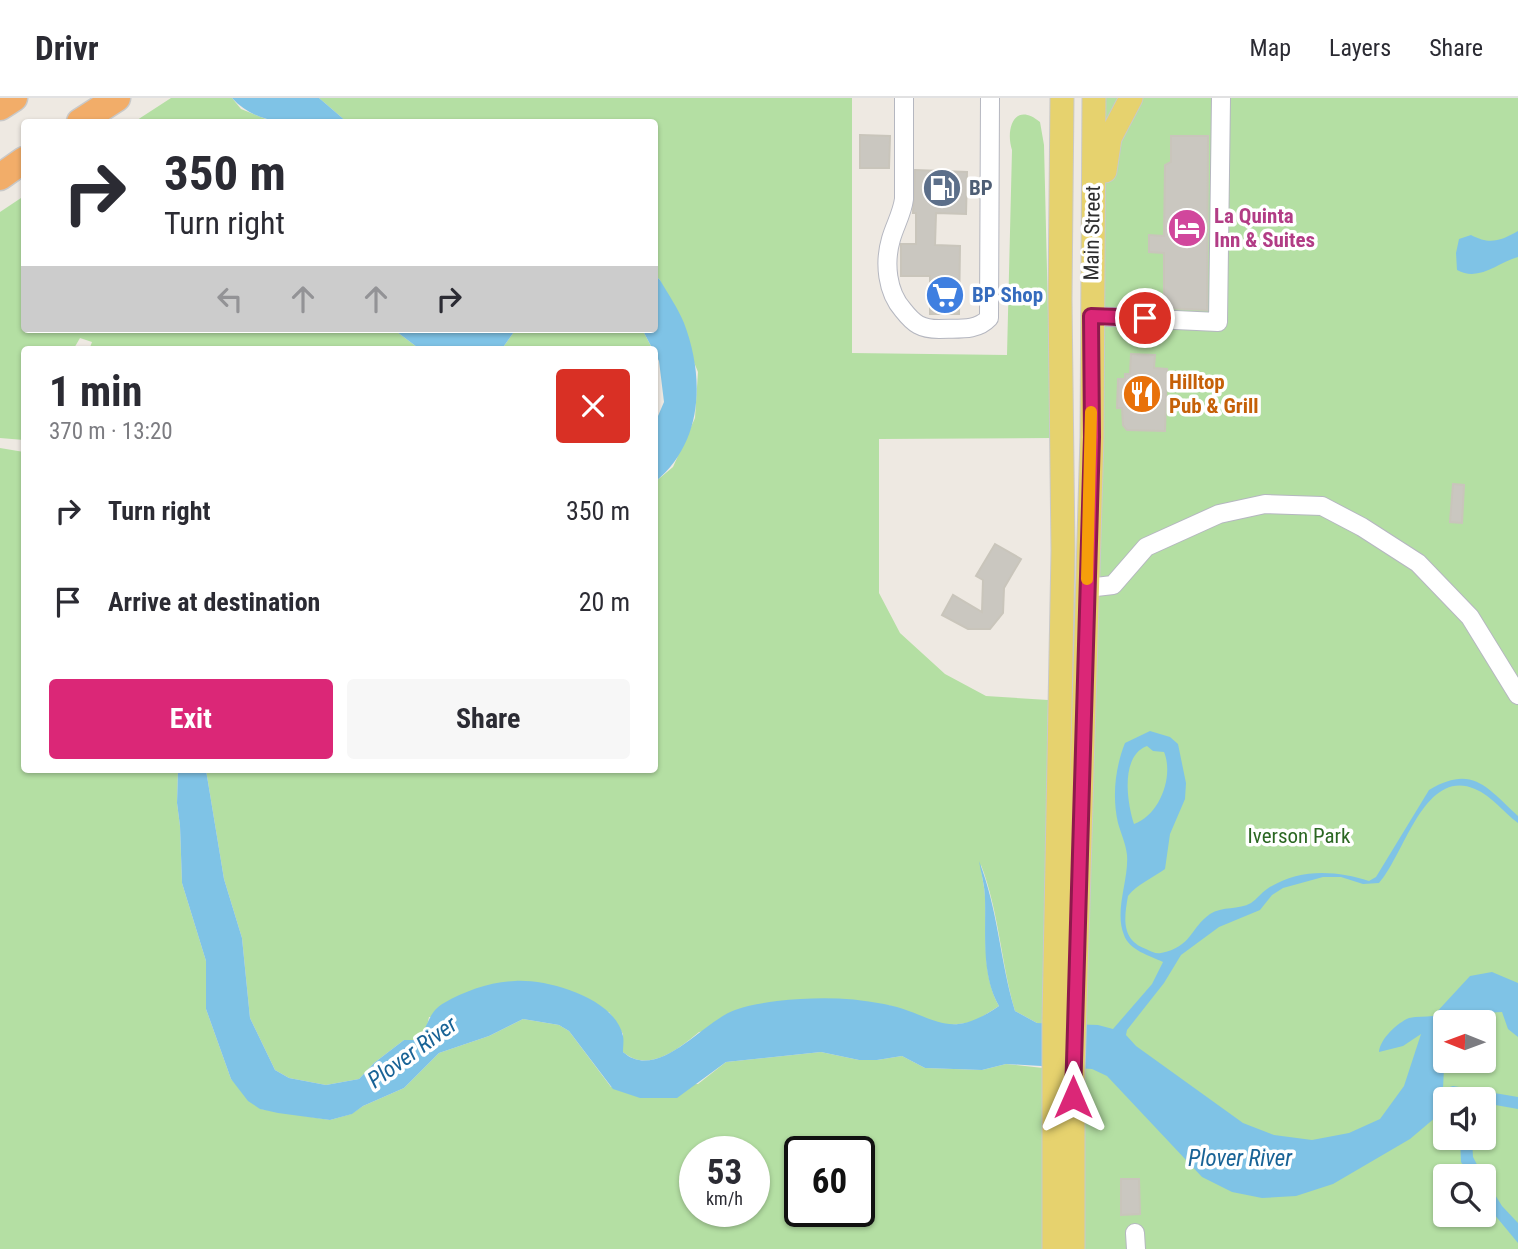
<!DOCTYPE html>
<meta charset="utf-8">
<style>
body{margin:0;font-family:"Roboto Condensed",sans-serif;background:#f7f7f7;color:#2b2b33;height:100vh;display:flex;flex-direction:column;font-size:26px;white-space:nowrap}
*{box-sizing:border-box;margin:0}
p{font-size:23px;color:#7c7c81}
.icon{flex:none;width:38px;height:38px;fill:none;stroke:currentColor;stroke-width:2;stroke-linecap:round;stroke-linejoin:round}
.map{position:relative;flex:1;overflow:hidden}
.details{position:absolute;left:21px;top:248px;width:637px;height:427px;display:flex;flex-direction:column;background:#fff;border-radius:7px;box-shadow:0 2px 5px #0004}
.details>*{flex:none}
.guide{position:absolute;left:21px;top:21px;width:637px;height:214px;border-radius:7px;box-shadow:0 2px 5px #0004;background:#fff;color:#2b2b33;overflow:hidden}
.needle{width:46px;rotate:271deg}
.tools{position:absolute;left:1433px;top:912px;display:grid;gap:14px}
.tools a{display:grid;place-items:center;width:63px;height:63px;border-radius:7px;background:#fff;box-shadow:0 2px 5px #0004;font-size:35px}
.speed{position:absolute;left:679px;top:1038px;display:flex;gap:14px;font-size:35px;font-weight:700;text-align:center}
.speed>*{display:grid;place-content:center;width:91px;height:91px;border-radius:50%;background:#fff;box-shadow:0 2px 5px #0004;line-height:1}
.speed small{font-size:18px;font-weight:400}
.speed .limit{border:4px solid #111;border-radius:10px;background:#fff;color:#111}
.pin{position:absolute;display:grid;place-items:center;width:60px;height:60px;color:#fff;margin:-30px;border:4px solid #fff;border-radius:50%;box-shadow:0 2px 7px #0007}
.me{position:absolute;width:77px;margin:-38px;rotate:0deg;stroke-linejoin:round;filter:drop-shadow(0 0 5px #0008)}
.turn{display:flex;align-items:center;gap:24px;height:147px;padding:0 28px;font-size:32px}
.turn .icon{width:91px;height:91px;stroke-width:2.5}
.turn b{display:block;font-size:49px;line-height:60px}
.lanes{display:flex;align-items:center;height:66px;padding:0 28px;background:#0003;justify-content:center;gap:35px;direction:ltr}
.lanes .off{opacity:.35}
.round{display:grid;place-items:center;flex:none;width:74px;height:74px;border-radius:7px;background:#f7f7f7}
.head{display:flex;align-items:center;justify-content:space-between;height:119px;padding:0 28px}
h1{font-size:42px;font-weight:700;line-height:52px}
.button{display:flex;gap:14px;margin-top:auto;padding:14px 28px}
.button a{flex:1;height:80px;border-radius:7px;background:#db2777;color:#fff;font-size:28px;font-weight:700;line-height:80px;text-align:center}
.button a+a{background:#f7f7f7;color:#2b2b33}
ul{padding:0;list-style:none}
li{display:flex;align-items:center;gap:21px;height:91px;padding:0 28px}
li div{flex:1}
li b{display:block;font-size:26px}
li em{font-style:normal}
header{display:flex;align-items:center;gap:42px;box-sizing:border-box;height:98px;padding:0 35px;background:#fff;border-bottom:2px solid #e1e1e2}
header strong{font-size:33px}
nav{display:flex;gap:38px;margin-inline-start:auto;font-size:24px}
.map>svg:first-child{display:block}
.green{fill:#b4dfa3;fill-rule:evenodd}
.water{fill:#7fc3e6;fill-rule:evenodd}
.building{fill:#cac7c0;stroke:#c9c5bb;stroke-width:2}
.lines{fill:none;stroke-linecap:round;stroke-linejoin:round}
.minor-casing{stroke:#b5b7c0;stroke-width:20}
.major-casing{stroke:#c9c9c9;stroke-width:25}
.highway-casing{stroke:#c9c9c9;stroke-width:29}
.minor{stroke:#fff;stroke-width:18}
.major{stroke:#e6d26e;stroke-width:23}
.highway{stroke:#f2ad69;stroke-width:26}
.route-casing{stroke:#8e194d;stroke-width:18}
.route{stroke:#db2777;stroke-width:12}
.slow{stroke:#f59e0b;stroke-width:12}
.labels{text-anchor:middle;stroke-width:7;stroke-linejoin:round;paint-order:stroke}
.service-label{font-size:21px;font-weight:bold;fill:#4e5e75;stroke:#fff;text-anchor:start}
.hotel-label{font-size:21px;font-weight:bold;fill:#b23c85;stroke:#fff;text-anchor:start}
.street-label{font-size:21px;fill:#2e2e2e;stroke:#fff}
.shop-label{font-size:21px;font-weight:bold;fill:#366cbe;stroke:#fff;text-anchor:start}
.food-label{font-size:21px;font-weight:bold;fill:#c56008;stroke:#fff;text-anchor:start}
.park-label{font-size:21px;fill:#2b6722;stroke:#fff}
.water-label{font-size:23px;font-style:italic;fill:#196396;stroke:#fff}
</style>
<header>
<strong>Drivr</strong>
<nav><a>Map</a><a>Layers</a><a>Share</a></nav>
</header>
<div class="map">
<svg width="1518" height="1151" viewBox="0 0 1518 1151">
<rect width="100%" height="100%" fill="#eee9e2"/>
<path class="green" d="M 171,0 L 232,0 L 241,11 L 273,24 L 134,24 Z
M 319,0 L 852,0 L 852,255 L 1007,257 L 1012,52 C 1005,30 1015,3 1040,24 L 1044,47 L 1051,340 L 879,341 L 879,495 L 900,535 L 945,576 L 986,598 L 1048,602 L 1044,926 L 1037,925 L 1015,913 C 1001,865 999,814 981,767 C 981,778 985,789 985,800 C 987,834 981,876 999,908 L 974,924 L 943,928 L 888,907 L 699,934 C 680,950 648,976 623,954 L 623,936 L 609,914 L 429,919 L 426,933 L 416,942 L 404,942 L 374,965 L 359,981 L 326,987 L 289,980 L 275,972 L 250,920 L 242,840 L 224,781 L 206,672 L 654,672 L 655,384 L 673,369 L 695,320 L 698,274 L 660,182 L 655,177 L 654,24 L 347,24 Z
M 1094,0 L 1518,0 L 1518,1151 L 1074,1151 ZM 1446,924 L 1484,924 L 1484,962 L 1446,962 ZM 1446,1001 L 1484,1001 L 1484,1040 L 1446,1040 ZM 1446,1078 L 1484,1078 L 1484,1116 L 1446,1116 Z
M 24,98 L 24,231 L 393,231 L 421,252 L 89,252 L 92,244 L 80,240 L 73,252 L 24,252 L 24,342 L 0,340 L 0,114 Z
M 516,231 L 642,231 L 653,252 L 501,252 Z
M 0,350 L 24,354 L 24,672 L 178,672 L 177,705 L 180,728 L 182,785 L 206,863 L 206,911 L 231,981 L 261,1011 L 330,1022 L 351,1016 L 363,1008 L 404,990 L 439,955 L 489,938 L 523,921 L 559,927 L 569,933 L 611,989 L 698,986 L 726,964 L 821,954 L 859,962 L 877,962 L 902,958 L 925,970 L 982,972 L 1006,966 L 1043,970 L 1042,1151 L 0,1151 ZM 695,1054 L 754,1054 L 754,1113 L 695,1113 ZM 800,1054 L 859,1054 L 859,1113 L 800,1113 Z"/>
<path class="water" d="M 232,0 L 319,0 L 347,24 C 307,25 261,32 232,0 Z
M 1518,133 L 1518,159 C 1497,165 1479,184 1457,172 L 1456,155 L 1459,141 L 1471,137 C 1490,147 1500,143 1518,133 Z
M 655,177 L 660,182 C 668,196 678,210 684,225 C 705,280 703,345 655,384 L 655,325 L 664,304 L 659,263 L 642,231 L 654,231 Z
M 393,231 L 516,231 L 501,252 L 421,252 Z
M 1150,633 L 1170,639 L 1178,646 L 1186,685 L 1185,701 L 1170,736 L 1165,771 C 1154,779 1136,787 1128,798 C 1124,820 1121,842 1146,851 C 1152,854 1156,856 1161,855 C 1192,849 1190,830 1210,816 C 1222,808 1239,812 1251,805 C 1257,801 1261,795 1267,791 C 1298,770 1336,772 1369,783 L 1376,779 L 1429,692 C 1473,666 1487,690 1518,718 L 1518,725 C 1503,714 1492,698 1475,691 C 1424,669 1404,758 1379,785 L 1363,786 L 1341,779 L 1323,779 L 1283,790 L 1272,797 L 1260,812 L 1219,829 L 1181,857 L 1164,885 L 1127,932 L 1126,937 L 1136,948 L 1243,1025 L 1274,1037 L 1312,1042 L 1349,1035 L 1380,1021 L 1404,988 L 1421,936 L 1403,948 L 1379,954 C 1380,941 1397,925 1409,920 C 1417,918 1425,919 1433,918 L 1470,878 L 1492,874 L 1518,885 L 1518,939 L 1508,931 L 1502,914 C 1481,914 1467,924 1446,924 L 1443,991 L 1453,988 L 1518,999 L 1518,1011 L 1484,1005 L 1484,1001 L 1441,1000 L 1438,1003 L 1445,1003 L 1445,1016 L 1436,1019 L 1410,1041 L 1333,1086 L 1296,1098 L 1262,1100 L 1232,1094 L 1202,1079 L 1107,978 L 1092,971 L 1006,966 L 982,972 L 925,970 L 902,958 L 877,962 L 859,962 L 821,954 L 726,964 L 677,1000 L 640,1000 L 613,991 L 569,933 L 559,927 L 523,921 L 489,938 L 439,955 L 404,990 L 363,1008 L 352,1016 L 330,1022 L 278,1015 L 260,1011 L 248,1003 L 231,981 L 206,911 L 206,863 L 182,785 L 180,728 L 177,705 L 178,672 L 206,672 L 224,781 L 242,840 L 250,920 L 275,972 L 289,980 L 326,987 L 359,981 L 374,965 L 404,942 L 416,942 C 429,931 427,914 444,905 C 465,893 490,884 515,883 C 548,881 615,900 623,938 C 624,943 623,949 623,954 C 658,985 703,923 735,912 C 748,907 764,905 777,903 C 814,899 848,899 884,906 C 936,916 945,945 999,908 C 981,877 986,835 985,801 C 985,788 981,775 979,763 C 998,811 1000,863 1015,913 L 1037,925 L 1098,927 L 1113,931 L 1152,886 L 1163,864 C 1150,858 1129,852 1124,837 C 1114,813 1129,782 1127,757 C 1126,746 1121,736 1118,725 C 1112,699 1115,670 1125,645 ZM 1147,648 L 1153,653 L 1164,654 C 1174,678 1160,717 1134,726 C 1127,705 1120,658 1147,648 Z
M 1460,1040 L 1472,1040 L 1473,1059 L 1483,1078 L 1471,1078 L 1461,1064 Z
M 1484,1079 L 1502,1108 L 1518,1125 L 1518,1145 L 1484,1104 Z"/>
<path class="building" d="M 860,37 L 890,38 L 889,70 L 860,70 Z
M 1171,38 L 1208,38 L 1207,212 L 1164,210 L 1164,155 L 1149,154 L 1149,137 L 1164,138 L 1165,67 L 1171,64 Z
M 915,72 L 967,74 L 966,116 L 936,115 L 935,147 L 960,148 L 959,216 L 930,216 L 930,178 L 901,178 L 901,146 L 916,146 L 916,115 L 913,115 Z
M 1131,256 L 1155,257 L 1154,270 L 1167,271 L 1165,333 L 1127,332 L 1123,327 L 1122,310 L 1117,310 L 1118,281 L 1125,281 L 1125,276 L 1130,276 Z
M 1453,386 L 1464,387 L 1462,425 L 1450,424 Z
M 995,446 L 1021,461 L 1004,490 L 1003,515 L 990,531 L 968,531 L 942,517 L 953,497 L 982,514 L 983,482 L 976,478 Z
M 1121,1081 L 1139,1081 L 1140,1116 L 1121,1117 Z"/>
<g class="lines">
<g class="minor-casing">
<path id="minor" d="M 904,0 L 904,101 C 902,116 895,127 891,141 C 884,165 887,194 903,212 C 914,226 921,231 939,231 C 957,230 976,234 989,220 L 990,0
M 1091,218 L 1218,224 L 1221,0
M 1087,490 L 1113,487 L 1146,449 L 1219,416 L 1265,406 L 1322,408 L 1362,429 L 1418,465 L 1470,519 L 1518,597
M 1135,1135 L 1136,1151"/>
</g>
<g class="major-casing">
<path id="major" d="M 1105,73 L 1110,40 L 1131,0
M 1054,1151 L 1054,922 L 1063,453 L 1060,201 L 1062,0
M 1073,1151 L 1073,973 L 1092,339 L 1094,0"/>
</g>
<g class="highway-casing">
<path id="highway" d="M 0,9 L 14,0
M 80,24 L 117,0
M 0,79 L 24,62"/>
</g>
<use href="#minor" class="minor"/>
<use href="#major" class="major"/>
<use href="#highway" class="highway"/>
</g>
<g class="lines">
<g class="route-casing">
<path id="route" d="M 1073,999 L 1092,339 L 1091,218 L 1145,220"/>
</g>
<use href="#route" class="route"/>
<path class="slow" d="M 1087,481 L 1091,314"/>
</g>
<defs>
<g id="fuel-disc" transform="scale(2.0125)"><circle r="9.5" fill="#5c6f8a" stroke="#fff"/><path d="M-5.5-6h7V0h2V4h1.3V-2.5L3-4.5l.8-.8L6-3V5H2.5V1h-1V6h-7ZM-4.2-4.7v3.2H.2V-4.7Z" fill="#fff"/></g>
<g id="hotel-disc" transform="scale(2.0125)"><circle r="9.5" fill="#d1479c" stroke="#fff"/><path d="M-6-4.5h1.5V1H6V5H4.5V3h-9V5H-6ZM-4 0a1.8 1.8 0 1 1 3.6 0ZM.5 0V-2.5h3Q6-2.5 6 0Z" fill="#fff"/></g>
<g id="supermarket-disc" transform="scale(2.0125)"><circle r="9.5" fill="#3f7fe0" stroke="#fff"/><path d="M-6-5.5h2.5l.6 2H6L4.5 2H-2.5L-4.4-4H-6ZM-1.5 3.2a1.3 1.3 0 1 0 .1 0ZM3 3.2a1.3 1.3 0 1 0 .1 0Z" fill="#fff"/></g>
<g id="restaurant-disc" transform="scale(2.0125)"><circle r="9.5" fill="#e8710a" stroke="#fff"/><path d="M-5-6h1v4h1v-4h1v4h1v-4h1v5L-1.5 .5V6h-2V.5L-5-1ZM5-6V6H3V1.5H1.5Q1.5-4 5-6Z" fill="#fff"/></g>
</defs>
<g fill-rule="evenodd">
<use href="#fuel-disc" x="942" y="90"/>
<use href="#hotel-disc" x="1187" y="130"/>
<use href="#supermarket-disc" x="945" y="197"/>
<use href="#restaurant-disc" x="1142" y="296"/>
</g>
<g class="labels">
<g class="service-label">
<text x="969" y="97">BP</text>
</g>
<g class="hotel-label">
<text x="1214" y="125">La Quinta<tspan x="1214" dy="24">Inn &amp; Suites</tspan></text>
</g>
<g class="street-label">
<text transform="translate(1092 135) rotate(-89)" y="7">Main Street</text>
</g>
<g class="shop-label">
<text x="972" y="204">BP Shop</text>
</g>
<g class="food-label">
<text x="1169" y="291">Hilltop<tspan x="1169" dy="24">Pub &amp; Grill</tspan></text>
</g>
<g class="park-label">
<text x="1299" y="745">Iverson Park</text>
</g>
<g class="water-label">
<text transform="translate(412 954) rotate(-36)" y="8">Plover River</text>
<text x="1240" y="1068">Plover River</text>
</g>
</g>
</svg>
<div class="tools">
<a><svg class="needle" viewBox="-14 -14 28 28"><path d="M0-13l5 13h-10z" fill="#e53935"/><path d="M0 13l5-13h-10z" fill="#7c7c81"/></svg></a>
<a><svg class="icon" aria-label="sound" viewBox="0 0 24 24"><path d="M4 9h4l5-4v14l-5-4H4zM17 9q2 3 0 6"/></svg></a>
<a><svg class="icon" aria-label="search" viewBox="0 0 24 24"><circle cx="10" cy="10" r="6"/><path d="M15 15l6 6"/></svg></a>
</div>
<div class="speed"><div>53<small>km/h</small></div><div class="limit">60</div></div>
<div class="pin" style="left:1145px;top:220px;background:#d93025"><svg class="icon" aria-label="arrive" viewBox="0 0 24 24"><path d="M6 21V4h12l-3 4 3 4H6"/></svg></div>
<svg class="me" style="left:1073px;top:999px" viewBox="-20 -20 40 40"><path d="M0-17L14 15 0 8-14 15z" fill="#db2777" stroke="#fff" stroke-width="4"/></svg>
<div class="guide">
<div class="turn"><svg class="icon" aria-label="right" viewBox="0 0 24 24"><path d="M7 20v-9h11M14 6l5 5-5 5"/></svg><div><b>350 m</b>Turn right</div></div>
<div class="lanes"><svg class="icon off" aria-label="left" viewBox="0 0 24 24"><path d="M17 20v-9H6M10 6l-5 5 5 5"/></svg><svg class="icon off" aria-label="ahead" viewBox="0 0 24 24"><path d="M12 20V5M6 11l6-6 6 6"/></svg><svg class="icon off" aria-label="ahead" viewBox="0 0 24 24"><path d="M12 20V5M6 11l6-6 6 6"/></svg><svg class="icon" aria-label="right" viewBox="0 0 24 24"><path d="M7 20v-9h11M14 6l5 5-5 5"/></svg></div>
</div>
<section class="details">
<div class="head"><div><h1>1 min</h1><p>370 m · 13:20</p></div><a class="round" style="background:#d93025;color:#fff"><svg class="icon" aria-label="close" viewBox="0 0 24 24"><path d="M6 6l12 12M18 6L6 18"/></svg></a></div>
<ul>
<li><svg class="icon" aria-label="right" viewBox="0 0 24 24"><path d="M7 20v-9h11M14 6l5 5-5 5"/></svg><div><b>Turn right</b></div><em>350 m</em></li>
<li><svg class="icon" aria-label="arrive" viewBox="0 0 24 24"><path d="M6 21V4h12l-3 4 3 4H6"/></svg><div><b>Arrive at destination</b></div><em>20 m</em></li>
</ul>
<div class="button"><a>Exit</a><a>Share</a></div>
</section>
</div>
